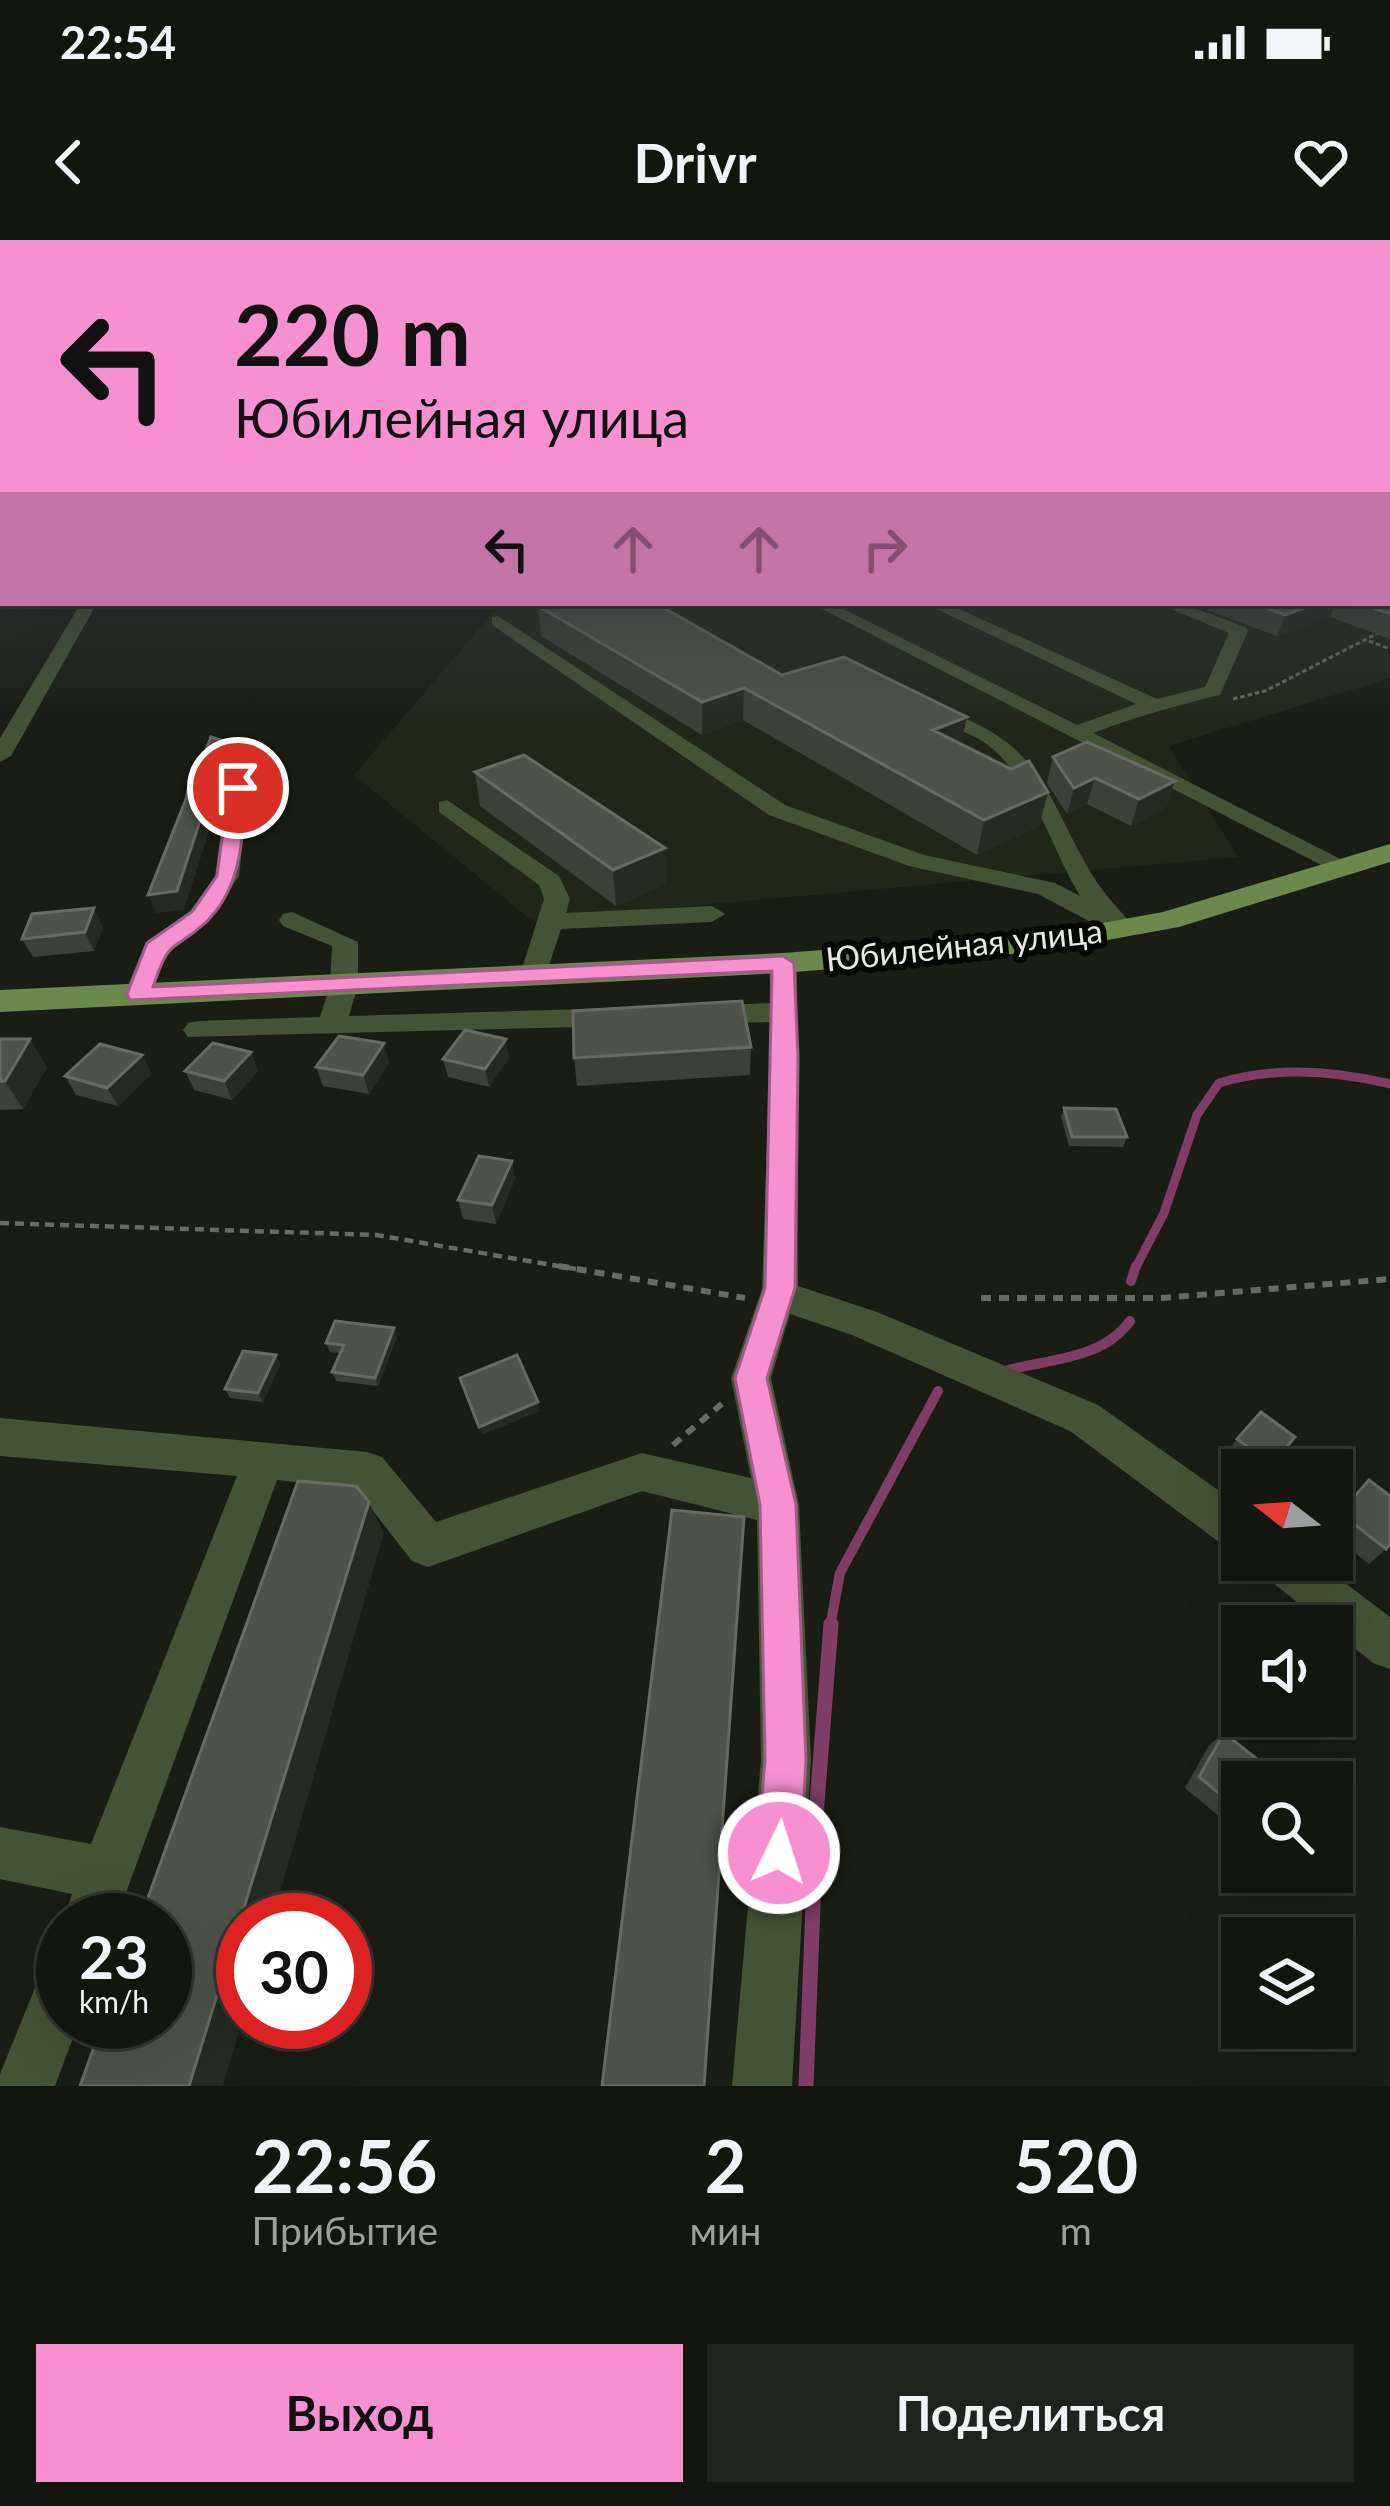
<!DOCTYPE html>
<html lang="ru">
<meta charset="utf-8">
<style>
body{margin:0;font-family:Lato,sans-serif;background:#20231d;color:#f1f3f6;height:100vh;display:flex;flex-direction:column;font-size:45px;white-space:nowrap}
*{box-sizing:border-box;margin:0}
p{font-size:39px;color:#9d9f9e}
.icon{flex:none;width:66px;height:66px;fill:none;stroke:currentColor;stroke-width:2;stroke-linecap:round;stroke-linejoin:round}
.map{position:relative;height:1846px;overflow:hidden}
.drawer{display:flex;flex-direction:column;background:#13160f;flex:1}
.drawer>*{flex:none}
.guide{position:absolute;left:0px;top:0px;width:1392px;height:366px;box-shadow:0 12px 48px #0002,0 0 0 3px #32352f;background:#f690cf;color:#111;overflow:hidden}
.needle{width:78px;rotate:287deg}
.tools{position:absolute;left:1221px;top:1209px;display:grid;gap:24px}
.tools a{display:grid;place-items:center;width:132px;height:132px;border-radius:0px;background:#13160f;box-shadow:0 12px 48px #0002,0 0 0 3px #32352f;font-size:60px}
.speed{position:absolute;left:36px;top:1653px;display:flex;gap:24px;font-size:60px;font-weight:700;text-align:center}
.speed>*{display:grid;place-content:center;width:156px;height:156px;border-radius:50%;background:#13160f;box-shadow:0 12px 48px #0002,0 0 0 3px #32352f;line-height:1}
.speed small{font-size:30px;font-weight:400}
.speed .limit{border:18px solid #d22;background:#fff;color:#111}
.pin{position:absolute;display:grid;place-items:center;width:102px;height:102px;color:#fff;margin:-51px;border:6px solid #fff;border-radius:50%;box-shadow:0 3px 12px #0007}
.me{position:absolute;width:132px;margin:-66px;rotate:4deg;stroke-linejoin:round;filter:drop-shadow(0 0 9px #0008)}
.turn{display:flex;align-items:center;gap:42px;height:252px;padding:0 36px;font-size:54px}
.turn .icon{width:156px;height:156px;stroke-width:2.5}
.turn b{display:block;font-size:84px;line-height:102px}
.lanes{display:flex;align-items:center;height:114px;padding:0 36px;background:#0003;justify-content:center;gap:60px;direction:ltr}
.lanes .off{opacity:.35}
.eta{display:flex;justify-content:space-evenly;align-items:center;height:204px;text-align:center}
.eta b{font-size:72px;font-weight:700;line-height:84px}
.cta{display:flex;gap:24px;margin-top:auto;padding:24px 36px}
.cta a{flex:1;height:138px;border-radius:0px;background:#f690cf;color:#111;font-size:48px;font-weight:700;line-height:138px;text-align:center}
.cta a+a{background:#20231d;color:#f1f3f6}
.status{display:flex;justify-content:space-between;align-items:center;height:84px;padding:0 60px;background:#13160f;direction:ltr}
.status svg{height:33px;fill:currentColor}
header{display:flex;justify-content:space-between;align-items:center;height:156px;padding:0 36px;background:#13160f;font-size:54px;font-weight:700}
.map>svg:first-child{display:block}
.built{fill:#202719}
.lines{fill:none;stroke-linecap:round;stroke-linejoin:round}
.stream-far2{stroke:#803c67;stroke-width:9}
.stream-far1{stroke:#803c67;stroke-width:10}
.stream{stroke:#803c67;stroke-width:15}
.path-far2{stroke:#676b63;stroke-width:3;stroke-dasharray:4.5 3;stroke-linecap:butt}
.path-far1{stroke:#676b63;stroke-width:4.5;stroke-dasharray:9 6;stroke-linecap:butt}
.path{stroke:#676b63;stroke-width:6;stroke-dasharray:10 8;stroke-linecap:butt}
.minor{fill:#445236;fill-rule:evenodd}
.major{fill:#6b884d;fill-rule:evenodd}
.wall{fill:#3c4137}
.shaded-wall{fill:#262b21}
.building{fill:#4e5349;stroke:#666b62;stroke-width:3}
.route{fill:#f690cf;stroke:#a05e87;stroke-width:3}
.labels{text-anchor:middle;stroke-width:12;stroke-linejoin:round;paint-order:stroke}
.street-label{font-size:33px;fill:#e6eae3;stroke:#050704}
</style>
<div class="status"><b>22:54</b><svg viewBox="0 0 49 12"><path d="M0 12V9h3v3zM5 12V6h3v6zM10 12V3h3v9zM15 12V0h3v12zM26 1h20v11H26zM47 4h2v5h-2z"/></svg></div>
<header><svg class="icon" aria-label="back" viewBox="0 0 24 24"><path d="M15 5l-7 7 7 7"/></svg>Drivr<svg class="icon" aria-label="heart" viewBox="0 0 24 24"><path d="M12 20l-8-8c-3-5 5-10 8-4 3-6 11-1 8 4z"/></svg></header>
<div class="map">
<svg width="1390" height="1846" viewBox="0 0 1390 1846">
<rect width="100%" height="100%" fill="#191d14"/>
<path class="built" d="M 1390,358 L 1390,438 L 1169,506 L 1238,617 L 531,680 L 354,535 L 501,363 L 1389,363 Z"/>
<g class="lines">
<path class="stream-far2" d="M 1135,1029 L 1164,973 L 1197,875 L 1219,843 C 1276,826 1333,830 1390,844"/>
<path class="stream-far1" d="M 1131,1041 L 1136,1026
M 1008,1130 C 1050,1119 1103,1119 1130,1081
M 830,1387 L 840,1333 L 938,1151"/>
<path class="stream" d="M 806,1846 L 817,1563 L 831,1384"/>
<path class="path-far2" d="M 1369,401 L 1390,409
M 1233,459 L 1265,451 L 1390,387"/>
<path class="path-far1" d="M 0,983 L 376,995 L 576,1029"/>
<path class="path" d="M 559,1026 L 745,1058
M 981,1058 L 1161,1058 L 1390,1039
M 673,1205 L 724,1162"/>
<path class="minor" d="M 81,363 L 97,363 L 11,516 L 0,522 L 0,498 Z
M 810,363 L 831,363 L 1077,485 L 1136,464 L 924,363 L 946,363 L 1157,459 L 1205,447 L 1229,393 L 1157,363 L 1181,363 L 1245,387 L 1248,391 L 1220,455 C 1174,466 1138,476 1093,493 L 1356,627 L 1344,634 L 1335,632 Z
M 498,376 L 785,565 L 924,615 L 1055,643 L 1080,656 C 1050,606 1035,543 988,505 C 966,488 934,486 913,469 C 925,460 933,466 947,471 C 1043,506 1045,554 1091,633 C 1105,656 1121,672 1137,689 L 1124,697 L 1115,695 L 1038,654 L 909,626 L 769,575 L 492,385 L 492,377 Z
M 238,541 L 249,548 L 239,636 L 208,683 L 167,712 L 148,761 L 128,761 L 124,755 L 146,702 L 190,671 L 215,636 L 227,548 Z
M 447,560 L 559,636 L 570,659 L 566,673 L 712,666 L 725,674 L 712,682 L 561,689 L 544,741 L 524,741 L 520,735 L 544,659 L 539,645 L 439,572 L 439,562 Z
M 292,672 L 358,702 L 358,745 L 349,776 L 616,768 L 630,777 L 616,786 L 188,797 L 183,790 L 188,783 L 198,781 L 320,777 L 330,745 L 332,706 L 283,686 L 279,680 L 283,674 Z
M 783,715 L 797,723 L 798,1046 L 877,1072 L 1098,1165 L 1242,1267 L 1242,1314 L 1227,1308 L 1070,1191 L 852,1095 L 790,1074 L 771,1138 L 799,1265 L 811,1520 L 792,1846 L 732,1846 L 761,1520 L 757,1280 L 642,1251 L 428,1327 L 412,1321 L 356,1249 L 277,1240 L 116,1680 L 63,1683 L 72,1654 L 0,1639 L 0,1587 L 91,1604 L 237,1236 L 0,1216 L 0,1178 L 367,1212 L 382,1217 L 436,1282 L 642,1213 L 751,1238 L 731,1138 L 762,1049 L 771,782 L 704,784 L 690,775 L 704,766 L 771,763 L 769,723 Z
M 1257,1320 L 1315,1320 L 1390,1377 L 1390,1429 L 1373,1423 L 1263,1335 Z
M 63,1720 L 63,1782 L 79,1782 L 55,1846 L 0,1846 L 0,1834 L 43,1728 Z"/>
<path class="major" d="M 1390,604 L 1390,622 L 1179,687 L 1047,711 L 783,733 L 0,772 L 0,750 L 783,713 L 1047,693 L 1163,672 Z"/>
</g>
<path class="wall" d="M 1390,343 L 1390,399 L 1330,377 L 1277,396 L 1189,363 L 1389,363 Z
M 538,366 L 782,435 L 962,504 L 1048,552 L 1039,586 L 977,615 L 743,480 L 702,495 L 541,396 Z
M 1053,517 L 1175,541 L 1166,567 L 1131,586 L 1087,564 L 1067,574 L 1047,543 Z
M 475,532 L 665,608 L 666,644 L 616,666 L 480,566 Z
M 103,687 L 94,711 L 33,717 L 22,699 Z
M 0,799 L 47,827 L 23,869 L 0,870 Z
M 751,807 L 750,835 L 577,846 L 574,818 Z
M 251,812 L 258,831 L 232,860 L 194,850 L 185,831 Z
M 142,815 L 151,834 L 118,866 L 76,855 L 65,836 Z
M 509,818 L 489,847 L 448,837 L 443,819 Z
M 389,822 L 369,854 L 323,846 L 316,827 Z
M 1064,868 L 1127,897 L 1123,907 L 1069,906 L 1061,877 Z
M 512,921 L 515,939 L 496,984 L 463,979 L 458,960 Z
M 394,1088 L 397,1097 L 378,1146 L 336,1141 L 332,1132 L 340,1113 L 330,1112 L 326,1103 Z
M 276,1115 L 280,1124 L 263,1162 L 230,1158 L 225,1149 Z
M 1295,1197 L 1268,1230 L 1244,1230 L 1225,1215 L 1237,1199 Z
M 1369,1240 L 1386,1309 L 1369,1324 L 1332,1295 L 1332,1281 Z
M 1224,1493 L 1242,1542 L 1242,1579 L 1231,1586 L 1185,1548 L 1209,1505 Z"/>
<path class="shaded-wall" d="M 1318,363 L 1335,363 L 1330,377 L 1277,396 L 1285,375 Z
M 744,448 L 743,480 L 702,495 L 702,462 Z
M 967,477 L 960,509 L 933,490 Z
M 226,502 L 232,519 L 184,670 L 156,673 L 148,655 Z
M 1095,538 L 1087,564 L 1067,574 L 1074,548 Z
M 1175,541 L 1166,567 L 1131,586 L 1139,559 Z
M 1048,552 L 1039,586 L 977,615 L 984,580 Z
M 665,608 L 666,644 L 616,666 L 613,630 Z
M 94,668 L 103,687 L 94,711 L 85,692 Z
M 30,799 L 47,827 L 23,869 L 5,841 Z
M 506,799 L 509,818 L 489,847 L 485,829 Z
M 384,803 L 389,822 L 369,854 L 363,835 Z
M 251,812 L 258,831 L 232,860 L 224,841 Z
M 142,815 L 151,834 L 118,866 L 107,848 Z
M 512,921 L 515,939 L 496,984 L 492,965 Z
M 394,1088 L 397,1097 L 378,1146 L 375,1138 Z
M 276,1115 L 280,1124 L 263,1162 L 258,1153 Z
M 538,1162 L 540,1171 L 482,1195 L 479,1187 Z
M 369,1262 L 384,1293 L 272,1680 L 243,1680 L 243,1778 L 223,1846 L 189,1846 Z"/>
<path class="building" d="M 1389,343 L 1390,374 L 1359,363 L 1389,363 Z
M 548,363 L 655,363 L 782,435 L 844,417 L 967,477 L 933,490 L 1011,529 L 1029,521 L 1048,552 L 984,580 L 744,448 L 702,462 L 538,366 Z
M 1253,363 L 1318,363 L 1285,375 Z
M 211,497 L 226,502 L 177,651 L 148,655 L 186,559 L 192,531 L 198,531 Z
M 1087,502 L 1175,541 L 1139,559 L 1095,538 L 1074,548 L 1053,517 Z
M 524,515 L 665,608 L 613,630 L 475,532 Z
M 94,668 L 85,692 L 22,699 L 32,674 Z
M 742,761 L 751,807 L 574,818 L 573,771 Z
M 465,790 L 506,799 L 485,829 L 443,819 Z
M 339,796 L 384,803 L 363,835 L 316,827 Z
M 0,799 L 30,799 L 5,841 L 0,841 Z
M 213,803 L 251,812 L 224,841 L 185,831 Z
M 100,804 L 142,815 L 107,848 L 65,836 Z
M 1064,868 L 1116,869 L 1127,897 L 1072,897 Z
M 479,916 L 512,921 L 492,965 L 458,960 Z
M 335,1081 L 394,1088 L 375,1138 L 332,1132 L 344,1105 L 326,1103 Z
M 243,1111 L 276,1115 L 258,1153 L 225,1149 Z
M 517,1115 L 538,1162 L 479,1187 L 460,1138 Z
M 1261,1172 L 1295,1197 L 1272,1224 L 1237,1199 Z
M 1369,1240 L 1390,1256 L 1390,1303 L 1386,1309 L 1340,1273 Z
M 298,1241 L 356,1246 L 369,1262 L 189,1846 L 80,1846 L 103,1782 L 165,1782 L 165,1680 L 140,1680 Z
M 672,1270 L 744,1277 L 704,1846 L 602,1846 Z
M 1224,1493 L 1271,1530 L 1265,1542 L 1242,1542 L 1242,1572 L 1199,1537 Z"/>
<linearGradient id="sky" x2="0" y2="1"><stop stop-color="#0e100b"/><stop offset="0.47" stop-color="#384045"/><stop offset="1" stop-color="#384045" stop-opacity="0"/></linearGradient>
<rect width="1390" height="491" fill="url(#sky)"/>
<path class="route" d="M 238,543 L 247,548 C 242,596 243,647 205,683 C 171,714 170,696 153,747 L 783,716 L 794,723 L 798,817 L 795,1048 L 767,1138 L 796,1265 L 806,1520 L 801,1613 L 795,1628 L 779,1635 L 764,1628 L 757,1613 L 765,1520 L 760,1265 L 735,1138 L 765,1048 L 772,731 L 130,760 L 127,754 L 147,703 L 192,672 L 217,636 L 229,548 Z"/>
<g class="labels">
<g class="street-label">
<text transform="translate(964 705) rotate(-6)" y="12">Юбилейная улица</text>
</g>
</g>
</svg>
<div class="tools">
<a><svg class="needle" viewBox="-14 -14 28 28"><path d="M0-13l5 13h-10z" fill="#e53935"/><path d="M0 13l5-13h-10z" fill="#9d9f9e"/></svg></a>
<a><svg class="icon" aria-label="sound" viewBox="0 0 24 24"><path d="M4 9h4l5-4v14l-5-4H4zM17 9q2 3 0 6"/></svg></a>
<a><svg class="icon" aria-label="search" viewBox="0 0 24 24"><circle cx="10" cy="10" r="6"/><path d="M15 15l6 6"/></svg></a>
<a><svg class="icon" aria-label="layers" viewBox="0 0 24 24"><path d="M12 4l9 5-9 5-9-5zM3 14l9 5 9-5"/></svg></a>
</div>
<div class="speed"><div>23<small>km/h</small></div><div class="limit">30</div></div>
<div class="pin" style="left:238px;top:548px;background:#d93025"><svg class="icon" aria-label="arrive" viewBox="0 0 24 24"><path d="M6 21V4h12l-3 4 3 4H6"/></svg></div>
<svg class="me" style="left:779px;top:1613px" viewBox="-20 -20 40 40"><circle r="17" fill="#f690cf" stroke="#fff" stroke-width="3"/><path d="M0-11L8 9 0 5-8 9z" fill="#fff"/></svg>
<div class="guide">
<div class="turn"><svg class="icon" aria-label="left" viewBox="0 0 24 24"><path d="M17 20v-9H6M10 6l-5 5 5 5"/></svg><div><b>220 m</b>Юбилейная улица</div></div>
<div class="lanes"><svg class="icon" aria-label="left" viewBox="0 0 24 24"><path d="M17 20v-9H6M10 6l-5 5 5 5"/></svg><svg class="icon off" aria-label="ahead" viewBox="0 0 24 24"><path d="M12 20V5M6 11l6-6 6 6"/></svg><svg class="icon off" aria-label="ahead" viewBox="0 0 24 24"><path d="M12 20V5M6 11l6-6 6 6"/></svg><svg class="icon off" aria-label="right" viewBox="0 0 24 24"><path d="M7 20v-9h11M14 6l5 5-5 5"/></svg></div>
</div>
</div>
<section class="drawer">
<div class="eta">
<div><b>22:56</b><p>Прибытие</p></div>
<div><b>2</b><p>мин</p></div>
<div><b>520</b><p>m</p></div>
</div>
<div class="cta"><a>Выход</a><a>Поделиться</a></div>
</section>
